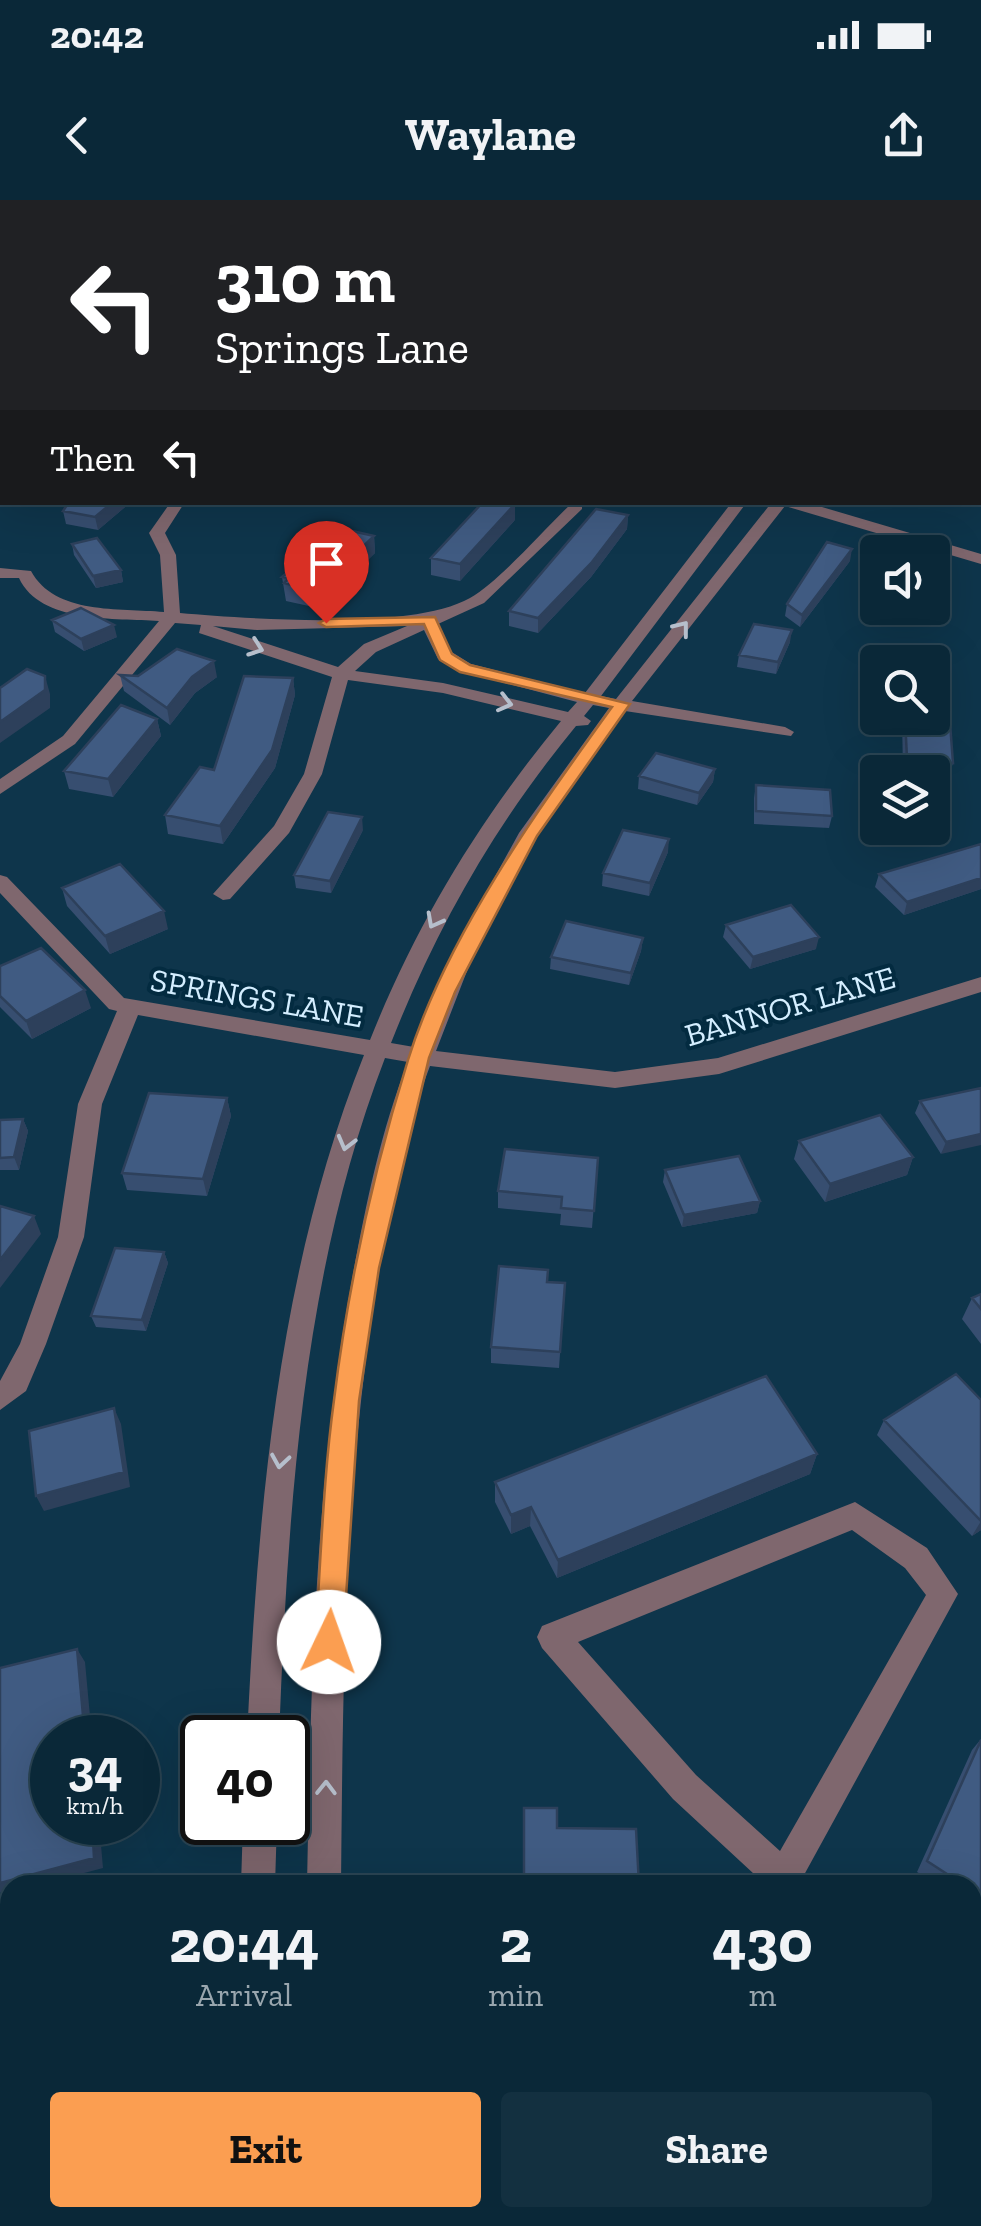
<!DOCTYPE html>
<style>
body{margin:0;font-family:"Zilla Slab",serif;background:#133040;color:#f1f3f6;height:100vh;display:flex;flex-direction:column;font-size:38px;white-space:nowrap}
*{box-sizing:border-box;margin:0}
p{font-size:32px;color:#99a6ae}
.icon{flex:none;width:55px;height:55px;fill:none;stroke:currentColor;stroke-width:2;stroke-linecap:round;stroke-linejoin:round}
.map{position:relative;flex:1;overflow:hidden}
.drawer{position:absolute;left:0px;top:1675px;width:982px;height:352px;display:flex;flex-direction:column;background:#0a2838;border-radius:30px 30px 0 0;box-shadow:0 10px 40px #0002,0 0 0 2px #2a4453}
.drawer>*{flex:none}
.guide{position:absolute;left:0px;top:0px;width:982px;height:305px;box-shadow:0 10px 40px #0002,0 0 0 2px #2a4453;background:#202124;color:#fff;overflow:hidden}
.fabs{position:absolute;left:860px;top:335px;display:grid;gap:20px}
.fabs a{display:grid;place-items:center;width:90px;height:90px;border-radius:10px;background:#0a2838;box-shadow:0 10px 40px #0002,0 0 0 2px #2a4453;font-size:50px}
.speed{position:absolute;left:30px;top:1515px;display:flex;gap:20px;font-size:50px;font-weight:700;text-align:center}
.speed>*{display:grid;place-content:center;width:130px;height:130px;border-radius:50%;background:#0a2838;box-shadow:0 10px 40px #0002,0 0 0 2px #2a4453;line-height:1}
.speed small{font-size:25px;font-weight:400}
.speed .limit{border:5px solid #111;border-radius:15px;background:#fff;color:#111}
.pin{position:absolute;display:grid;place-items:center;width:85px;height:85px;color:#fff;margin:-102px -42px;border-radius:50% 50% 50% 0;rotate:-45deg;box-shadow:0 0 10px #0007}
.pin .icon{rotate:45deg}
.me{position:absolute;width:110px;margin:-55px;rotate:3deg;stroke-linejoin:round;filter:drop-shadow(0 0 8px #0008)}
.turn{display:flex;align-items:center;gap:35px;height:210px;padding:0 50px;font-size:45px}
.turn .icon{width:130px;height:130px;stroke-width:2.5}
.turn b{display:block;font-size:70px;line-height:85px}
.then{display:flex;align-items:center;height:95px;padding:0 50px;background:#0003;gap:20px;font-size:38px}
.eta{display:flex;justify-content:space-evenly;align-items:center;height:170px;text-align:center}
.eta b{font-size:60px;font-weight:700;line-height:70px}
.action{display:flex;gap:20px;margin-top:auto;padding:20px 50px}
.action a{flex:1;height:115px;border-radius:10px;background:#fb9e51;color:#111;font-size:40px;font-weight:700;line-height:115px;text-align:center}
.action a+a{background:#133040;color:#f1f3f6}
.status{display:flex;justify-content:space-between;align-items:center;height:70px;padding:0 50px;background:#0a2838;direction:ltr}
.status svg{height:28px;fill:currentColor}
header{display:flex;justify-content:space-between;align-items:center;height:130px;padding:0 50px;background:#0a2838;font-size:45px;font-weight:700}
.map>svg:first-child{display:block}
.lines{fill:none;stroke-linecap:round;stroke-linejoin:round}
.stream{stroke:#0a1b26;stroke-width:4}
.minor{fill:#7f676e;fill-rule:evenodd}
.wall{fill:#374e70}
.shaded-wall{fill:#2d405b}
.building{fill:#405b82;stroke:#2d405b;stroke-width:2.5}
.oneway{stroke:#b6bfcc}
.route{fill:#fb9e51;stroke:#a36735;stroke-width:2.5}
.labels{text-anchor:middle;stroke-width:8;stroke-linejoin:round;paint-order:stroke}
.street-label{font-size:32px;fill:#d4eeff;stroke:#032b40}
</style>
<div class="status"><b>20:42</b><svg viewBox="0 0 49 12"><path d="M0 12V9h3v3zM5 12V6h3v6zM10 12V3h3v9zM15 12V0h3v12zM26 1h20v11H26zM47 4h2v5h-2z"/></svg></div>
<header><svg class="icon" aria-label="back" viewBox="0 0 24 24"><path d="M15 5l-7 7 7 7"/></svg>Waylane<svg class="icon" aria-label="share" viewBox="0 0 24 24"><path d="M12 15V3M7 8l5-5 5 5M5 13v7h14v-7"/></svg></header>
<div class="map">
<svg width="981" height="2026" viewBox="0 0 981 2026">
<rect width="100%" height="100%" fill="#0e354b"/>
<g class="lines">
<path class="stream" d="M 496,0 L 502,2"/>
<path class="minor" d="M 248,0 L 267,0 L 268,2 L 251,2 Z
M 981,4 L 981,12 L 980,12 L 980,4 Z
M 981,39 L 981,46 L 980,46 L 980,39 Z
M 2,92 L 2,100 L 0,101 L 0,93 Z
M 0,183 L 2,183 L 2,191 L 0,191 Z
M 0,278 L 2,278 L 2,286 L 0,286 Z
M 165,302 L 183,305 L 165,333 L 176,355 L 180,413 C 249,419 412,431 470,398 C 501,380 544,329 572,303 L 582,303 L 582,309 L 484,403 L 438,424 L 450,451 L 471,464 L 585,493 L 732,302 L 747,302 L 601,496 L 616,499 L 772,302 L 805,302 L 981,354 L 981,364 L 785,306 L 632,501 L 785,527 L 794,532 L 791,536 L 625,511 L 539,633 L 474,753 L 436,851 L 615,872 L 718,858 L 981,777 L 981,792 L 719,874 L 615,888 L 430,866 C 405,931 391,1004 379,1072 C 344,1275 343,1480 341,1685 L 307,1685 C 311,1481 315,1276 353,1074 C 366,1004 381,930 408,862 L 385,858 C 302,1073 288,1310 279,1538 L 247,1538 C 258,1308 278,1070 364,855 L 138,815 L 102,904 L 84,1037 L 46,1144 L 26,1191 L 0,1210 L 0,1181 L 20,1144 L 58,1037 L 78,904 L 117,811 L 109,809 L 0,693 L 0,675 L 7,677 L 124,798 L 370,840 C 417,722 480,619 561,521 L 443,493 L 348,480 L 322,574 L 289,633 L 230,699 L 223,700 L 213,694 L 274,626 L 304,574 L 332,477 L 199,433 L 201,425 L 175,423 L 75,544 L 0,594 L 0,579 L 63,536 L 159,421 C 117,418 40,424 19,378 L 0,378 L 0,368 L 31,371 C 55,415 119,408 164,412 L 160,355 L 149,333 L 168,306 ZM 213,426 L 257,430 L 407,426 L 364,444 L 338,467 ZM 424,430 L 438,459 L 459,471 L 577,502 L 568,512 L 443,483 L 355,471 L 376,452 ZM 593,505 L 609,508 L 519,633 L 453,753 L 414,847 L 391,843 C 437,726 496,623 576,526 L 588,525 L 591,521 L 584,516 Z
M 855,1302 L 927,1348 L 958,1394 L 804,1675 L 808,1685 L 766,1685 L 673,1599 L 542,1448 L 537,1437 L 542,1426 ZM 852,1330 L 905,1368 L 926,1395 L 780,1651 L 696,1575 L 578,1442 Z
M 243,1622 L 277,1622 L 275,1685 L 241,1685 Z
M 972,1851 L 981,1854 L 981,1894 L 972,1890 Z
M 0,1856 L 10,1856 L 10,1894 L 0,1894 Z
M 10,1946 L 10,1984 L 0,1985 L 0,1947 Z
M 278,2018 L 318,2018 L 318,2026 L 278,2026 Z"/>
</g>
<path class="wall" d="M 131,302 L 98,330 L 66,324 L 63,311 Z
M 628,315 L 627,329 L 591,377 L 538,433 L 509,426 L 509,411 Z
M 515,320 L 460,381 L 431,375 L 431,358 Z
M 374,336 L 375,353 L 318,408 L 286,401 L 282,377 Z
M 72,344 L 121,370 L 123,382 L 96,388 L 74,355 Z
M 850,361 L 800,427 L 785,416 L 787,404 Z
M 52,420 L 117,437 L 84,451 L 55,432 Z
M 790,442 L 776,474 L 737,467 L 739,455 Z
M 878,467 L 878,496 L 861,483 L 864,471 Z
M 120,475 L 217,477 L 195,493 L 170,525 L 124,491 Z
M 293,478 L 295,495 L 275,568 L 223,644 L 168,634 L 165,615 L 214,570 Z
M 902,518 L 932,518 L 953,563 L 949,575 L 903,571 Z
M 157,519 L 161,536 L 113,597 L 69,589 L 64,571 Z
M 715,569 L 713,582 L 697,605 L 638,589 L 639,576 Z
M 756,585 L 832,616 L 829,628 L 754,624 L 754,598 Z
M 363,630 L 331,693 L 296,688 L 294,675 Z
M 981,644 L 981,689 L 904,715 L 875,687 L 879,674 Z
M 668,652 L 649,696 L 602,686 L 603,673 Z
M 62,688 L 168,729 L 110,754 L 67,706 Z
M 726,725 L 816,749 L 750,769 L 723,737 Z
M 643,738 L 641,751 L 629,785 L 550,769 L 551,757 Z
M 0,766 L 91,808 L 32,839 L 0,807 Z
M 981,888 L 941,954 L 915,913 L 920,901 Z
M 227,898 L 231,916 L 207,996 L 127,990 L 122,973 Z
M 23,919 L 28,931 L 19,970 L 0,970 L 0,920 Z
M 799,941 L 913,957 L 907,975 L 825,1002 L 794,959 Z
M 598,958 L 592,1028 L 560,1025 L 561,1014 L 498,1008 L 498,991 Z
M 665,970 L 760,1001 L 757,1013 L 682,1027 L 663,982 Z
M 164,1052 L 168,1063 L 146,1131 L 96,1127 L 91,1116 Z
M 547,1082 L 565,1083 L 559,1168 L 491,1163 L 491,1147 Z
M 981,1094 L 981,1144 L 962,1119 L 972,1098 Z
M 981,1200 L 981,1330 L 972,1336 L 877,1235 L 884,1220 Z
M 817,1254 L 810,1274 L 557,1378 L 530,1326 L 511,1334 L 495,1302 L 495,1282 Z
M 981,1539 L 981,1712 L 972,1707 L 972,1685 L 939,1685 L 917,1672 L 972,1550 Z
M 981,1716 L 981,1733 L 975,1729 Z"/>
<path class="shaded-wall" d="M 154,0 L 186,0 L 187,2 L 154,2 Z
M 113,302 L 131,302 L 98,330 L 95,317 Z
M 515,304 L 515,320 L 460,381 L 460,364 Z
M 628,315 L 627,329 L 591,377 L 538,433 L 538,418 Z
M 374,336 L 375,353 L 318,408 L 317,391 Z
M 852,349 L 850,361 L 800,427 L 802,415 Z
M 121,370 L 123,382 L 96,388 L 93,376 Z
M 114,425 L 117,437 L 84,451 L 81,439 Z
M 792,430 L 790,442 L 776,474 L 778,462 Z
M 214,461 L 217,477 L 195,493 L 170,525 L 167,508 L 192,477 Z
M 45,476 L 50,494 L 50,508 L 0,543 L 0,522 Z
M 293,478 L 295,495 L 275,568 L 223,644 L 220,626 Z
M 157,519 L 161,536 L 113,597 L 108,579 Z
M 715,569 L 713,582 L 697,605 L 699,593 Z
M 362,617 L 363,630 L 331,693 L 330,681 Z
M 669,639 L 668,652 L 649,696 L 650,683 Z
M 981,678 L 981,689 L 904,715 L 907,702 Z
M 164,711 L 168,729 L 110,754 L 105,736 Z
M 819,737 L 816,749 L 750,769 L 753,757 Z
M 643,738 L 641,751 L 629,785 L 631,773 Z
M 85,790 L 91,808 L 32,839 L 26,821 Z
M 227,898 L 231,916 L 207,996 L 203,979 Z
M 23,919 L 28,931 L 19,970 L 14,957 Z
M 981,934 L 981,945 L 941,954 L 946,942 Z
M 913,957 L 907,975 L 825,1002 L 830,984 Z
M 760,1001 L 757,1013 L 682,1027 L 684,1015 Z
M 34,1016 L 41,1034 L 0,1088 L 0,1060 Z
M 164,1052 L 168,1063 L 146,1131 L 142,1120 Z
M 114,1208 L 121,1224 L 130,1287 L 44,1311 L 36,1296 Z
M 817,1254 L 810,1274 L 557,1378 L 558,1360 Z
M 531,1307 L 530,1326 L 511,1334 L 511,1315 Z
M 981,1321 L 981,1330 L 972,1336 Z
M 77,1449 L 85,1462 L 92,1538 L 85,1538 Z
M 92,1622 L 99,1622 L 103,1668 L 39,1685 L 10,1685 L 10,1693 L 3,1695 L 0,1692 L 0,1683 Z"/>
<path class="building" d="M 0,0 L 147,0 L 144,2 L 2,2 L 2,90 L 0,77 L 0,55 L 2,55 L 2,44 L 0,44 L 0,28 L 2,28 L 2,16 L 0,16 Z
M 69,302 L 113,302 L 95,317 L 63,311 Z
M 483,302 L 515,304 L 460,364 L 431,358 Z
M 596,309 L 628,315 L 592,362 L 538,418 L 509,411 Z
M 339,328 L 374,336 L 317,391 L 284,383 L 289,378 L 282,377 Z
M 97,338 L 121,370 L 93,376 L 72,344 Z
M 827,342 L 852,349 L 802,415 L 787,404 Z
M 81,408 L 114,425 L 81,439 L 52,420 Z
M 754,424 L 792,430 L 778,462 L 739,455 Z
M 177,449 L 214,461 L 192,477 L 167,508 L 120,475 L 138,476 Z
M 878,467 L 878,481 L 864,471 Z
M 27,469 L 45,476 L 45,490 L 0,522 L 0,488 Z
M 244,476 L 293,478 L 272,550 L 220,626 L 165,615 L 200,567 L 214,570 Z
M 932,484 L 948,496 L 953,563 L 907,558 L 905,518 L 932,518 Z
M 121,505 L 157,519 L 108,579 L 64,571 Z
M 656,553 L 715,569 L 699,593 L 639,576 Z
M 756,585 L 830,590 L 832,616 L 756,611 Z
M 328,612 L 362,617 L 330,681 L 294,675 Z
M 623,630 L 669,639 L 650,683 L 603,673 Z
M 981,644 L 981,678 L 907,702 L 879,674 Z
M 120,664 L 164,711 L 105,736 L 62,688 Z
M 791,705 L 819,737 L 753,757 L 726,725 Z
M 566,721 L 643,738 L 631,773 L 551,757 Z
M 41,748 L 85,790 L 26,821 L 0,796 L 0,766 Z
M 981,888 L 981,934 L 946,942 L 920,901 Z
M 149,893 L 227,898 L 203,979 L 122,973 Z
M 880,915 L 913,957 L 830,984 L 799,941 Z
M 23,919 L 14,957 L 0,958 L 0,920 Z
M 505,949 L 598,958 L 594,1011 L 561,1008 L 562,997 L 498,991 Z
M 739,956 L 760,1001 L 684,1015 L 665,970 Z
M 0,1006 L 34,1016 L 0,1060 Z
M 115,1048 L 164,1052 L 142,1120 L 91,1116 Z
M 499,1066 L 548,1070 L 547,1082 L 565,1083 L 560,1152 L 491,1147 Z
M 981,1094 L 981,1109 L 972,1098 Z
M 956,1174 L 981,1200 L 981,1321 L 884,1220 Z
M 766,1176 L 817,1254 L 558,1360 L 531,1307 L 511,1315 L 495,1282 Z
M 114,1208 L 124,1272 L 36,1296 L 29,1231 Z
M 77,1449 L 85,1538 L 52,1538 L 52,1622 L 92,1622 L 94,1658 L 0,1683 L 0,1468 Z
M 981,1540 L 981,1696 L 972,1690 L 972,1685 L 964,1685 L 927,1661 Z
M 524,1608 L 557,1608 L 557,1628 L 636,1629 L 639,1685 L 524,1685 Z"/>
<defs><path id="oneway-chevron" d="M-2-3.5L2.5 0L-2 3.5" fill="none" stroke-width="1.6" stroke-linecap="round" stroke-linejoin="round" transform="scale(2.5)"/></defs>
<g class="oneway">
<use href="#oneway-chevron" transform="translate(682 428) rotate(-52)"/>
<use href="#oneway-chevron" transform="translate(256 448) rotate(20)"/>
<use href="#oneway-chevron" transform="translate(505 503) rotate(14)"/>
<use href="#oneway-chevron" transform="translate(434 721) rotate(118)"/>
<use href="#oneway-chevron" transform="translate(346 943) rotate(105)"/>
<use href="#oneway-chevron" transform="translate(280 1261) rotate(99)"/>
<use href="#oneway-chevron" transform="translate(326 1588) rotate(-89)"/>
</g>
<path class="route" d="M 435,417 L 452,454 L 470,465 L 630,504 L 537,636 L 455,792 L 429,858 L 379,1068 L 359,1201 L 343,1442 L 339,1451 L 329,1455 L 319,1451 L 315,1442 C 321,1361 323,1280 334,1200 C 348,1086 374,969 408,860 C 446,737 537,611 612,507 L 460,472 L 440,460 L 424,424 L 326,427 L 319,423 L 326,419 Z"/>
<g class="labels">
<g class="street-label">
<text transform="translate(257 798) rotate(10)" y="11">SPRINGS LANE</text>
<text transform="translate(790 806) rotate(-16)" y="11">BANNOR LANE</text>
</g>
</g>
</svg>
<div class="fabs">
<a><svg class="icon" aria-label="sound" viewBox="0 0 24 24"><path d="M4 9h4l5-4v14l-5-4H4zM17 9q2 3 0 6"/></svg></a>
<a><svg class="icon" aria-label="search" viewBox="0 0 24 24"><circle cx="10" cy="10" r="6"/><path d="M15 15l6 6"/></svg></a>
<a><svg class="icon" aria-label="layers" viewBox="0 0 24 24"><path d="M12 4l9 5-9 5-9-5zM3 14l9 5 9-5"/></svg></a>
</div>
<div class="speed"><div>34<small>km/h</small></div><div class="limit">40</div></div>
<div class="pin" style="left:326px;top:423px;background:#d93025"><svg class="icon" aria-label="arrive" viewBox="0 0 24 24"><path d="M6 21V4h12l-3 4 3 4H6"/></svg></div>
<svg class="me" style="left:329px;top:1442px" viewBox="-20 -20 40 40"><circle r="19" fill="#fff"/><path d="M0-13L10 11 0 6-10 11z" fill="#fb9e51"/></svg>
<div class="guide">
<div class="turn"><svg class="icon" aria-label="left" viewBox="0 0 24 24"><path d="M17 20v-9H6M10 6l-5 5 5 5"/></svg><div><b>310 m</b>Springs Lane</div></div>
<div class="then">Then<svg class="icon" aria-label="left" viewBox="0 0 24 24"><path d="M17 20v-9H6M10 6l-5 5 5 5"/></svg></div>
</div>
<section class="drawer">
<div class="eta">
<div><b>20:44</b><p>Arrival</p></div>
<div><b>2</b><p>min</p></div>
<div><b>430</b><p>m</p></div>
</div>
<div class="action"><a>Exit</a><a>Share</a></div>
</section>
</div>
